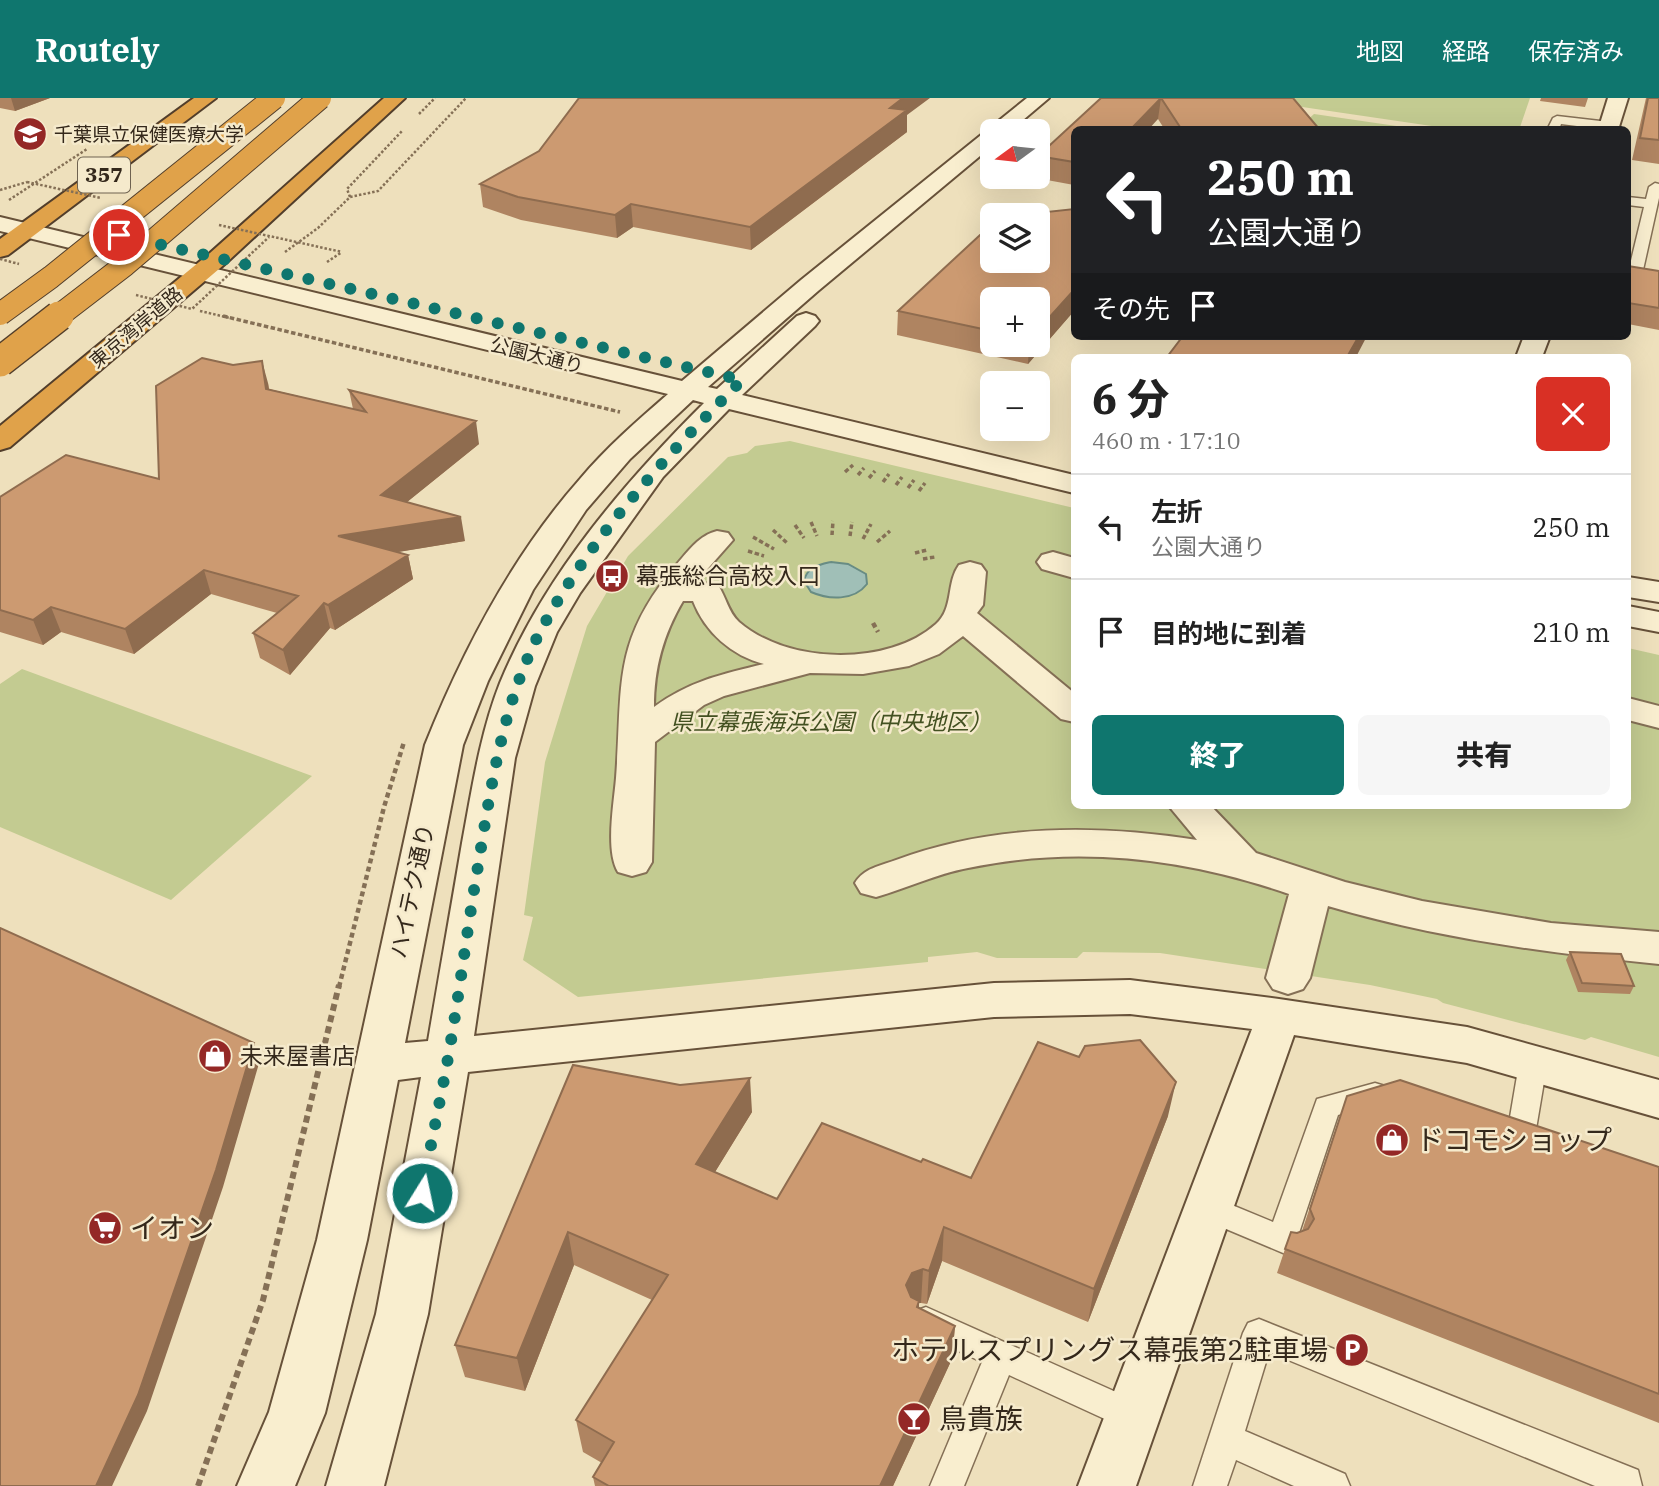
<!DOCTYPE html>
<html lang="ja">
<meta charset="utf-8">
<style>
body{margin:0;font-family:"IBM Plex Serif","Noto Sans JP",serif;background:#f6f6f6;color:#222;height:100vh;display:flex;flex-direction:column;font-size:26px;white-space:nowrap}
*{box-sizing:border-box;margin:0}
p{font-size:23px;color:#767676}
.icon{flex:none;width:38px;height:38px;fill:none;stroke:currentColor;stroke-width:2;stroke-linecap:round;stroke-linejoin:round}
.map{position:relative;flex:1;overflow:hidden}
.details{position:absolute;left:1071px;top:256px;width:560px;height:455px;display:flex;flex-direction:column;background:#fff;border-radius:10px;box-shadow:0 7px 28px #0002}
.details>*{flex:none}
.guide{position:absolute;left:1071px;top:28px;width:560px;height:214px;border-radius:10px;box-shadow:0 7px 28px #0002;background:#202124;color:#fff;overflow:hidden}
.needle{width:46px;rotate:255deg}
.fabs{position:absolute;left:980px;top:21px;display:grid;gap:14px}
.fabs a{display:grid;place-items:center;width:70px;height:70px;border-radius:10px;background:#fff;box-shadow:0 7px 28px #0002;font-size:35px}
.pin{position:absolute;display:grid;place-items:center;width:60px;height:60px;color:#fff;margin:-30px;border:4px solid #fff;border-radius:50%;box-shadow:0 2px 7px #0007}
.me{position:absolute;width:77px;margin:-38px;rotate:10deg;stroke-linejoin:round;filter:drop-shadow(0 0 5px #0008)}
.turn{display:flex;align-items:center;gap:24px;height:147px;padding:0 21px;font-size:32px}
.turn .icon{width:91px;height:91px;stroke-width:2.5}
.turn b{display:block;font-size:49px;line-height:60px}
.then{display:flex;align-items:center;height:66px;padding:0 21px;background:#0003;gap:14px;font-size:26px}
.round{display:grid;place-items:center;flex:none;width:74px;height:74px;border-radius:10px;background:#f6f6f6}
.summary{display:flex;align-items:center;justify-content:space-between;height:119px;padding:0 21px}
h1{font-size:42px;font-weight:800;line-height:52px}
.action{display:flex;gap:14px;margin-top:auto;padding:14px 21px}
.action a{flex:1;height:80px;border-radius:10px;background:#0f766e;color:#fff;font-size:28px;font-weight:800;line-height:80px;text-align:center}
.action a+a{background:#f6f6f6;color:#222}
ul{padding:0;list-style:none}
li{display:flex;align-items:center;gap:21px;height:105px;padding:0 21px;border-top:2px solid #e0e0e0}
li div{flex:1}
li b{display:block;font-size:26px}
li em{font-style:normal}
header{display:flex;align-items:center;gap:42px;box-sizing:border-box;height:98px;padding:0 35px;background:#0f766e;color:#fff}
header strong{font-size:33px}
nav{display:flex;gap:38px;margin-inline-start:auto;font-size:24px}
.map>svg:first-child{display:block}
.green{fill:#c3cb91}
.water{fill:#a0bfb7;stroke:#688c84;stroke-width:2}
.lines{fill:none;stroke-linecap:round;stroke-linejoin:round}
.lane-casing{stroke:#857056;stroke-width:3}
.street-casing{stroke:#857056;stroke-width:4}
.secondary-casing{stroke:#675139;stroke-width:4}
.highway-casing{stroke:#523e2b;stroke-width:4}
.path-far3{stroke:#857056;stroke-width:2.5;stroke-dasharray:2.5 2;stroke-linecap:butt}
.path-far2{stroke:#857056;stroke-width:3.5;stroke-dasharray:4.5 2.5;stroke-linecap:butt}
.path-far1{stroke:#857056;stroke-width:4.5;stroke-dasharray:5 3.5;stroke-linecap:butt}
.path{stroke:#857056;stroke-width:6;stroke-dasharray:7 4.5;stroke-linecap:butt}
.lane{fill:#f9eecf;fill-rule:evenodd}
.street{fill:#f9eecf;fill-rule:evenodd}
.secondary{fill:#f9eecf;fill-rule:evenodd}
.highway{fill:#e0a24a;fill-rule:evenodd}
.highway-bridge-far1-casing{stroke:#523e2b;stroke-width:24;stroke-linecap:butt}
.highway-bridge-casing{stroke:#523e2b;stroke-width:32;stroke-linecap:butt}
.path-bridge{stroke:#857056;stroke-width:2.5;stroke-dasharray:2.5 2;stroke-linecap:butt}
.highway-bridge-far1{stroke:#e0a24a;stroke-width:22}
.highway-bridge{stroke:#e0a24a;stroke-width:29}
.wall{fill:#af8461;fill-rule:evenodd}
.shaded-wall{fill:#8f6c4f}
.building{fill:#cc9a71;stroke:#8f6c4f;stroke-width:2}
.route{stroke:#0f766e;stroke-width:12;stroke-dasharray:0 21.6}
.labels{text-anchor:middle;stroke-width:5;stroke-linejoin:round;paint-order:stroke}
.far-poi-label{font-size:19px;fill:#34281b;stroke:#f5eacc;text-anchor:start}
.far-street-label{font-size:19px;fill:#34281b;stroke:#f5eacc}
.shield{fill:#f5eacc;stroke:#6e6250;stroke-width:2}
.shield-label{font-size:21px;font-weight:bold;fill:#34281b}
.poi-label{font-size:23px;fill:#34281b;stroke:#f5eacc;text-anchor:start}
.park-label{font-size:23px;font-style:italic;fill:#435121;stroke:#f5eacc}
.street-label{font-size:23px;fill:#34281b;stroke:#f5eacc}
.near-poi-label{font-size:28px;fill:#34281b;stroke:#f5eacc;text-anchor:start}
</style>
<header>
<strong>Routely</strong>
<nav><a>地図</a><a>経路</a><a>保存済み</a></nav>
</header>
<div class="map">
<svg width="1659" height="1388" viewBox="0 0 1659 1388">
<rect width="100%" height="100%" fill="#eee0bc"/>
<path class="green" d="M 1241,0 L 1530,0 L 1519,32 L 1452,31 Z
M 1314,16 L 1417,31 L 1312,31 L 1305,24 Z
M 790,343 L 1074,410 L 1074,707 L 1628,707 L 1628,550 L 1659,557 L 1659,959 L 1591,939 L 1585,942 L 1443,905 L 1437,901 L 1370,887 L 1160,855 L 1083,854 L 1077,860 L 997,860 L 977,854 L 928,859 L 928,864 L 578,899 L 523,862 L 533,819 L 524,817 L 545,664 L 587,528 L 628,458 L 728,359 L 747,355 L 755,348 Z
M 22,571 L 312,678 L 171,802 L 0,729 L 0,586 Z"/>
<path class="water" d="M 831,464 L 848,466 L 866,476 L 867,486 C 854,503 829,502 811,494 L 804,483 C 807,469 818,467 831,464 Z"/>
<g class="lines">
<g class="lane-casing">
<path id="lane" d="M 1557,18 L 1609,24 L 1615,28 L 1609,32 L 1561,26 L 1559,32 L 1547,32 L 1553,20 Z
M 1655,85 L 1659,86 L 1659,100 L 1643,172 L 1659,176 L 1659,184 L 1630,178 L 1628,175 L 1644,109 L 1628,107 L 1628,99 L 1646,101 L 1649,89 Z
M 1533,955 L 1543,958 L 1547,966 L 1535,1037 L 1531,1045 L 1521,1049 L 1511,1045 L 1507,1037 L 1519,966 L 1523,958 Z
M 1375,985 L 1385,988 L 1389,996 L 1385,1004 L 1338,1017 L 1299,1135 L 1303,1144 L 1299,1153 L 1288,1157 L 1200,1120 L 1195,1111 L 1200,1102 L 1210,1098 L 1273,1124 L 1317,1001 Z
M 926,1209 L 1145,1307 L 1149,1318 L 1145,1329 L 1133,1334 L 1009,1277 L 964,1388 L 930,1388 L 982,1264 L 915,1233 L 910,1223 L 915,1213 Z
M 1259,1221 L 1638,1372 L 1642,1388 L 1595,1388 L 1269,1254 L 1245,1333 L 1345,1376 L 1350,1388 L 1294,1388 L 1236,1362 L 1227,1388 L 1193,1388 L 1243,1235 L 1248,1225 Z"/>
</g>
<g class="street-casing">
<path id="street" d="M 717,433 L 728,435 L 733,442 L 696,484 L 718,487 C 726,499 728,514 739,524 C 787,566 888,569 936,526 C 954,510 946,485 959,467 L 970,464 L 981,467 L 986,474 L 983,507 L 977,515 L 1074,595 L 1074,624 L 1061,621 L 963,538 L 939,556 L 909,568 L 863,576 L 810,575 L 724,598 L 704,607 L 655,644 L 652,764 L 646,774 L 632,778 L 618,774 C 605,752 614,705 616,680 C 623,587 611,543 677,466 C 689,452 700,437 717,433 ZM 683,503 L 693,503 C 705,534 732,558 764,566 C 722,576 690,583 654,609 C 654,570 663,537 683,503 Z
M 1053,454 L 1074,460 L 1074,480 L 1042,471 L 1037,464 L 1042,457 Z
M 1628,600 L 1659,608 L 1659,630 L 1628,622 Z
M 1168,707 L 1210,707 L 1256,755 L 1345,784 L 1422,803 L 1551,825 L 1659,834 L 1659,866 C 1547,855 1436,840 1328,808 L 1310,880 L 1303,891 L 1288,896 L 1273,891 L 1266,880 L 1289,796 C 1185,760 1077,747 968,770 C 936,776 907,790 876,799 L 861,795 L 855,785 C 864,770 880,768 896,762 C 993,726 1096,726 1197,742 Z"/>
</g>
<g class="secondary-casing">
<path id="secondary" d="M 1027,0 L 1049,0 L 1010,33 L 992,33 L 992,48 L 818,193 L 708,289 L 717,291 L 797,218 L 806,215 L 815,218 L 819,223 L 815,228 L 742,297 L 1074,377 L 1074,395 L 729,311 L 663,379 L 580,495 L 557,534 L 535,588 L 515,660 L 474,938 L 994,885 L 1130,882 L 1279,901 L 1467,929 L 1659,982 L 1659,1020 L 1467,965 L 1294,937 L 1136,1388 L 1078,1388 L 1252,931 L 1130,916 L 994,919 L 468,974 L 428,1216 L 384,1388 L 326,1388 L 376,1216 L 421,979 L 398,982 L 367,1142 L 325,1315 L 295,1388 L 237,1388 L 269,1314 L 317,1142 L 425,647 C 463,552 512,458 580,381 C 606,350 637,323 668,296 L 0,133 L 0,119 L 682,283 L 801,182 ZM 693,302 L 704,305 C 623,386 544,478 500,585 C 480,636 472,691 462,745 C 451,811 439,877 428,943 L 405,945 L 463,647 L 488,583 L 533,492 L 586,412 L 630,361 Z
M 1608,0 L 1628,0 L 1618,32 L 1598,32 Z
M 1524,238 L 1550,238 L 1542,259 L 1516,259 Z
M 1628,479 L 1659,484 L 1659,504 L 1628,499 Z
M 1628,508 L 1659,514 L 1659,534 L 1628,528 Z"/>
</g>
<g class="highway-casing">
<path id="highway" d="M 194,0 L 216,0 L 8,157 L 0,159 L 0,141 Z
M 384,0 L 405,0 L 226,165 L 10,349 L 0,352 L 0,328 L 210,155 Z"/>
</g>
<path class="path-far3" d="M 419,16 L 435,0
M 0,92 L 27,84
M 350,99 L 347,91 L 403,32
M 9,102 L 87,51
M 285,154 L 318,130 L 350,99 L 378,93 L 466,0
M 327,164 L 342,154
M 200,213 L 230,220"/>
<path class="path-far2" d="M 223,218 L 620,314
M 845,374 L 853,367
M 858,377 L 864,370
M 869,380 L 875,373
M 883,384 L 889,376
M 896,387 L 902,379
M 908,390 L 914,382
M 919,393 L 925,385
M 811,424 L 817,438
M 795,427 L 804,440
M 773,432 L 787,445
M 832,437 L 833,423
M 850,438 L 852,424
M 753,439 L 774,451
M 863,441 L 871,426
M 877,444 L 890,433
M 748,453 L 764,458
M 915,455 L 927,452
M 923,461 L 935,459
M 736,482 L 749,482"/>
<path class="path-far1" d="M 873,525 L 878,534
M 339,889 L 384,709 L 404,644"/>
<path class="path" d="M 198,1388 L 263,1202 L 339,887"/>
<use href="#lane" class="lane"/>
<use href="#street" class="street"/>
<use href="#secondary" class="secondary"/>
<use href="#highway" class="highway"/>
<g class="highway-bridge-far1-casing">
<path id="highway-bridge-far1" d="M 0,216 L 51,179 L 274,0
M 56,220 L 125,167 L 320,0"/>
</g>
<g class="highway-bridge-casing">
<path id="highway-bridge" d="M 0,264 L 59,218"/>
</g>
<path class="path-bridge" d="M 27,84 L 101,100
M 219,127 L 342,154
M 0,161 L 19,166
M 136,197 L 192,211 L 269,139"/>
<use href="#highway-bridge-far1" class="highway-bridge-far1"/>
<use href="#highway-bridge" class="highway-bridge"/>
</g>
<path class="wall" d="M 0,0 L 50,0 L 15,13 L 0,10 Z
M 1101,0 L 1293,0 L 1320,32 L 1165,32 L 1158,21 L 1074,32 L 1074,87 L 1036,80 L 1036,79 L 1038,79 L 1038,58 Z
M 1541,0 L 1588,0 L 1585,9 L 1540,3 Z
M 1646,0 L 1659,0 L 1659,66 L 1632,62 Z
M 907,17 L 907,34 L 751,152 L 633,129 L 617,140 L 521,122 L 483,109 L 480,86 Z
M 1074,111 L 1074,213 L 1028,266 L 897,237 L 898,213 L 989,138 ZM 992,201 L 1038,247 L 992,247 Z
M 1628,168 L 1659,173 L 1659,232 L 1628,226 Z
M 268,285 L 269,291 L 353,311 L 349,292 L 479,346 L 407,404 L 465,443 L 397,454 L 408,457 L 413,481 L 335,532 L 330,530 L 290,577 L 260,560 L 253,535 L 277,515 L 211,496 L 134,556 L 61,534 L 43,547 L 0,534 L 0,399 L 159,381 Z
M 1570,854 L 1634,888 L 1630,896 L 1578,894 L 1566,862 Z
M 573,967 L 752,1014 L 715,1074 L 777,1101 L 921,1064 L 971,1080 L 1168,1018 L 1088,1224 L 942,1163 L 927,1206 L 921,1205 L 919,1205 L 919,1210 L 955,1228 L 952,1261 L 893,1388 L 595,1388 L 593,1379 L 602,1365 L 583,1354 L 576,1322 L 652,1202 L 574,1167 L 525,1293 L 465,1279 L 455,1247 Z
M 1347,998 L 1659,1069 L 1659,1325 L 1277,1175 L 1285,1151 L 1297,1135 L 1302,1133 Z"/>
<path class="shaded-wall" d="M 11,0 L 50,0 L 15,13 Z
M 903,0 L 930,0 L 907,17 L 907,34 L 751,152 L 750,129 L 890,10 Z
M 1161,0 L 1158,21 L 1148,32 L 1130,32 Z
M 631,106 L 633,129 L 617,140 L 615,117 Z
M 1074,192 L 1074,213 L 1028,266 L 1029,247 L 1038,247 L 1038,232 Z
M 1359,238 L 1367,238 L 1356,259 L 1347,259 Z
M 262,263 L 268,285 L 272,313 L 266,291 Z
M 476,323 L 479,346 L 386,421 L 381,397 Z
M 461,419 L 465,443 L 344,463 L 338,438 Z
M 408,457 L 413,481 L 335,532 L 328,507 Z
M 204,472 L 211,496 L 134,556 L 125,531 Z
M 324,505 L 330,530 L 290,577 L 283,552 Z
M 51,509 L 61,534 L 43,547 L 33,522 Z
M 254,945 L 260,962 L 223,1089 L 147,1313 L 112,1388 L 96,1388 Z
M 750,980 L 752,1014 L 699,1100 L 696,1066 Z
M 1176,984 L 1168,1018 L 1088,1224 L 1094,1191 Z
M 944,1129 L 942,1163 L 927,1206 L 929,1173 Z
M 568,1134 L 574,1167 L 525,1293 L 517,1260 Z
M 923,1171 L 921,1205 L 919,1205 L 917,1237 L 917,1209 L 910,1209 L 906,1187 L 912,1175 Z
M 955,1228 L 952,1261 L 893,1388 L 880,1388 Z"/>
<path class="building" d="M 579,0 L 903,0 L 890,10 L 907,12 L 750,129 L 631,106 L 615,117 L 518,99 L 480,86 L 539,53 Z
M 1101,0 L 1293,0 L 1320,32 L 1182,32 L 1161,0 L 1130,32 L 1074,32 L 1074,64 L 1038,58 Z
M 1648,0 L 1659,0 L 1659,42 L 1640,40 Z
M 1074,111 L 1074,192 L 1038,232 L 1038,201 L 992,201 L 992,233 L 898,213 L 980,137 L 989,138 L 992,136 L 992,163 L 1038,163 L 1038,117 L 1019,117 Z
M 1628,168 L 1659,173 L 1659,210 L 1628,205 Z
M 1183,238 L 1359,238 L 1347,259 L 1167,259 Z
M 202,260 L 233,267 L 262,263 L 266,291 L 366,314 L 349,292 L 476,323 L 381,397 L 461,419 L 338,438 L 408,457 L 328,507 L 324,505 L 283,552 L 253,535 L 298,498 L 204,472 L 125,531 L 51,509 L 33,522 L 0,512 L 0,399 L 66,357 L 159,381 L 156,288 Z
M 0,830 L 254,945 L 216,1072 L 138,1297 L 96,1388 L 0,1388 Z
M 1570,854 L 1621,856 L 1634,888 L 1582,885 Z
M 1140,942 L 1176,984 L 1094,1191 L 944,1129 L 929,1173 L 923,1171 L 912,1175 L 906,1187 L 911,1199 L 919,1203 L 917,1209 L 955,1228 L 880,1388 L 609,1388 L 593,1379 L 614,1344 L 576,1322 L 668,1177 L 568,1134 L 517,1260 L 455,1247 L 573,967 L 680,987 L 750,980 L 696,1066 L 777,1101 L 822,1025 L 921,1064 L 923,1061 L 971,1080 L 1038,944 L 1079,959 L 1085,948 Z
M 1400,982 L 1659,1069 L 1659,1296 L 1285,1151 L 1291,1134 L 1297,1135 L 1308,1131 L 1314,1121 L 1310,1111 L 1347,998 Z"/>
<g class="lines">
<path class="route" d="M 119,137 L 742,282 C 667,357 592,437 541,532 C 499,612 489,705 474,792 C 465,848 458,904 448,960 C 440,1005 430,1049 422,1095"/>
</g>
<defs>
<g id="university-disc" transform="scale(1.75)"><circle r="9.5" fill="#942826" stroke="#f5eacc"/><path d="M0-5L7-2L0 1L-7-2ZM-4 1L0 2.5L4 1V4Q0 6-4 4Z" fill="#fff"/></g>
<g id="bus-disc" transform="scale(1.75)"><circle r="9.5" fill="#942826" stroke="#f5eacc"/><path d="M-5-6H5V4H4V6H2V4H-2V6H-4V4H-5ZM-3.5-4V0h7V-4ZM-3.5 1.2v1.5H-2V1.2ZM2 1.2v1.5H3.5V1.2Z" fill="#fff"/></g>
<g id="shop-disc" transform="scale(1.75)"><circle r="9.5" fill="#942826" stroke="#f5eacc"/><path d="M-5-2.5h2.3a2.7 3.5 0 0 1 5.4 0H5L5.5 6h-11ZM-1.5-2.5h3a1.5 2.3 0 0 0-3 0Z" fill="#fff"/></g>
<g id="supermarket-disc" transform="scale(1.75)"><circle r="9.5" fill="#942826" stroke="#f5eacc"/><path d="M-6-5.5h2.5l.6 2H6L4.5 2H-2.5L-4.4-4H-6ZM-1.5 3.2a1.3 1.3 0 1 0 .1 0ZM3 3.2a1.3 1.3 0 1 0 .1 0Z" fill="#fff"/></g>
<g id="parking-disc" transform="scale(1.75)"><circle r="9.5" fill="#942826" stroke="#f5eacc"/><path d="M-3.5-5.5H1a3.5 3.5 0 0 1 0 7H-1V5.5H-3.5ZM-1-3.4V-.6H.8a1.4 1.4 0 0 0 0-2.8Z" fill="#fff"/></g>
<g id="bar-disc" transform="scale(1.75)"><circle r="9.5" fill="#942826" stroke="#f5eacc"/><path d="M-6-5H6L.8 .8V4.5H3.5V6h-7V4.5H-.8V.8Z" fill="#fff"/></g>
</defs>
<g fill-rule="evenodd">
<use href="#university-disc" x="30" y="36"/>
<use href="#bus-disc" x="612" y="478"/>
<use href="#shop-disc" x="215" y="958"/>
<use href="#shop-disc" x="1392" y="1042"/>
<use href="#supermarket-disc" x="105" y="1130"/>
<use href="#parking-disc" x="1352" y="1252"/>
<use href="#bar-disc" x="914" y="1321"/>
</g>
<g class="labels">
<g class="far-poi-label">
<text x="54" y="43">千葉県立保健医療大学</text>
</g>
<g class="far-street-label">
<text transform="translate(136 229) rotate(-40)" y="7">東京湾岸道路</text>
<text transform="translate(537 257) rotate(14)" y="7">公園大通り</text>
</g>
<rect class="shield" x="78" y="59.5" width="52" height="35" rx="5"/>
<g class="shield-label">
<text x="104" y="84">357</text>
</g>
<g class="poi-label">
<text x="636" y="486">幕張総合高校入口</text>
<text x="240" y="966">未来屋書店</text>
</g>
<g class="park-label">
<text x="831" y="632">県立幕張海浜公園（中央地区）</text>
</g>
<g class="street-label">
<text transform="translate(412 793) rotate(-78)" y="8">ハイテク通り</text>
</g>
<g class="near-poi-label">
<text x="1416" y="1052">ドコモショップ</text>
<text x="130" y="1140">イオン</text>
<text x="1328" y="1262" text-anchor="end">ホテルスプリングス幕張第2駐車場</text>
<text x="939" y="1331">鳥貴族</text>
</g>
</g>
</svg>
<div class="fabs">
<a><svg class="needle" viewBox="-14 -14 28 28"><path d="M0-13l5 13h-10z" fill="#e53935"/><path d="M0 13l5-13h-10z" fill="#767676"/></svg></a>
<a><svg class="icon" aria-label="layers" viewBox="0 0 24 24"><path d="M12 4l9 5-9 5-9-5zM3 14l9 5 9-5"/></svg></a>
<a>+</a>
<a>−</a>
</div>
<div class="pin" style="left:119px;top:137px;background:#d93025"><svg class="icon" aria-label="arrive" viewBox="0 0 24 24"><path d="M6 21V4h12l-3 4 3 4H6"/></svg></div>
<svg class="me" style="left:422px;top:1095px" viewBox="-20 -20 40 40"><circle r="17" fill="#0f766e" stroke="#fff" stroke-width="3"/><path d="M0-11L8 9 0 5-8 9z" fill="#fff"/></svg>
<div class="guide">
<div class="turn"><svg class="icon" aria-label="left" viewBox="0 0 24 24"><path d="M17 20v-9H6M10 6l-5 5 5 5"/></svg><div><b>250 m</b>公園大通り</div></div>
<div class="then">その先<svg class="icon" aria-label="arrive" viewBox="0 0 24 24"><path d="M6 21V4h12l-3 4 3 4H6"/></svg></div>
</div>
<section class="details">
<div class="summary"><div><h1>6 分</h1><p>460 m · 17:10</p></div><a class="round" style="background:#d93025;color:#fff"><svg class="icon" aria-label="close" viewBox="0 0 24 24"><path d="M6 6l12 12M18 6L6 18"/></svg></a></div>
<ul>
<li><svg class="icon" aria-label="left" viewBox="0 0 24 24"><path d="M17 20v-9H6M10 6l-5 5 5 5"/></svg><div><b>左折</b><p>公園大通り</p></div><em>250 m</em></li>
<li><svg class="icon" aria-label="arrive" viewBox="0 0 24 24"><path d="M6 21V4h12l-3 4 3 4H6"/></svg><div><b>目的地に到着</b></div><em>210 m</em></li>
</ul>
<div class="action"><a>終了</a><a>共有</a></div>
</section>
</div>
